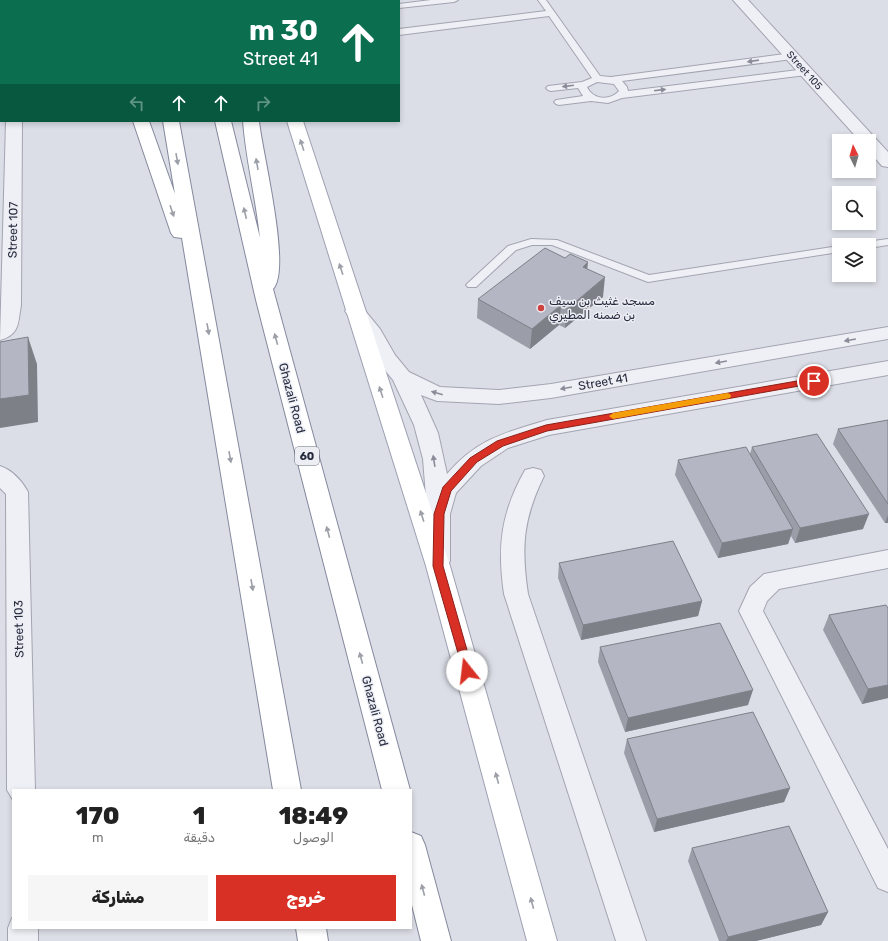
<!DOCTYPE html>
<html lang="ar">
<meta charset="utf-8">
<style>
body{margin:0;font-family:Rubik,Cairo,sans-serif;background:#f6f6f6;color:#222;direction:rtl;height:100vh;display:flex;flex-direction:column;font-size:15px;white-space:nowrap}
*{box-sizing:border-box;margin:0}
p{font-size:13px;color:#767676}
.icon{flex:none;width:22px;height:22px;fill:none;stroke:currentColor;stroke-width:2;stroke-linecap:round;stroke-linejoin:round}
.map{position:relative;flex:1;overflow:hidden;direction:ltr}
.side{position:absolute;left:12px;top:789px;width:400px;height:140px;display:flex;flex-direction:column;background:#fff;border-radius:0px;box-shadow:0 2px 6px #0003;direction:rtl}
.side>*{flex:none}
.hud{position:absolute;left:0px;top:0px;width:400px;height:122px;box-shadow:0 2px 6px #0003;direction:rtl;background:#0b6e4f;color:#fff;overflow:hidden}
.needle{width:26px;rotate:355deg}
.controls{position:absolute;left:832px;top:134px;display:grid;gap:8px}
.controls a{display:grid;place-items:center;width:44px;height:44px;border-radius:0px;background:#fff;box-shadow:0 2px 6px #0003;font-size:20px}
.pin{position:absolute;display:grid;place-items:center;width:34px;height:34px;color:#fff;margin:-17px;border:2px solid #fff;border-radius:50%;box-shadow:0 1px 4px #0007}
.me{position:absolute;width:44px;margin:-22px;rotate:344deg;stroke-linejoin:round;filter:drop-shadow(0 0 3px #0008)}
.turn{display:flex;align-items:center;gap:14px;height:84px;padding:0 16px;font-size:18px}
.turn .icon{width:52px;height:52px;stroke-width:2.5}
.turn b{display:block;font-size:28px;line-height:34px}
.lanes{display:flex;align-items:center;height:38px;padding:0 16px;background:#0003;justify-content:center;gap:20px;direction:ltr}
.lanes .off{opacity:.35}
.eta{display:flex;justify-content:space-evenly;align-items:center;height:68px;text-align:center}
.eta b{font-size:24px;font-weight:800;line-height:28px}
.button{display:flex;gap:8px;margin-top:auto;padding:8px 16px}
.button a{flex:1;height:46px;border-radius:0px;background:#d93025;color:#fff;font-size:16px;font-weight:800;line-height:46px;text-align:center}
.button a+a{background:#f6f6f6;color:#222}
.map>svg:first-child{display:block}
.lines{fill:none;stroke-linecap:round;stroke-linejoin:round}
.service-casing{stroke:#a2a4b1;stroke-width:2}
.minor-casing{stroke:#a2a4b1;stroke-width:2}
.tertiary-casing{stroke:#a2a4b1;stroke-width:2}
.primary-casing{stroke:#9ca0b2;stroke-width:2}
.motorway-casing{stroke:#84899d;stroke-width:2}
.service{fill:#eff0f5;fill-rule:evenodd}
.minor{fill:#eff0f5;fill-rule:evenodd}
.tertiary{fill:#eff0f5;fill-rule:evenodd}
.primary{fill:#fff;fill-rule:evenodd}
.motorway{fill:#fff;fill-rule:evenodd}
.wall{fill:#9b9da8}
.shaded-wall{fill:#7e8088}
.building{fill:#b4b7c3;stroke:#7e8088}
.oneway{fill:#8a8d99}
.oneway2{fill:#9d9fa8}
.route{fill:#d93025;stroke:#8d1f18}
.slow{fill:#f59e0b}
.poi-dot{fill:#ce433f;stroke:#eceef4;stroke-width:1.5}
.labels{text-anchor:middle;stroke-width:3;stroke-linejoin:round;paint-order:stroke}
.far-street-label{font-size:10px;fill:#262a3d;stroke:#eceef4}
.shield{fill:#eceef4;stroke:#616574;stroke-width:1}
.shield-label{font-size:11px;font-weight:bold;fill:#262a3d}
.street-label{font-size:12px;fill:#262a3d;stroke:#eceef4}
.poi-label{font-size:12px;fill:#262a3d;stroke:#eceef4;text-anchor:start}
</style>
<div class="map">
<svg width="888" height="941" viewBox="0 0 888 941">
<rect width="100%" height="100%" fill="#dcdee7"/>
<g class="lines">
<g class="service-casing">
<path id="service" d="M 290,0 L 298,0 L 299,1 L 291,1 Z
M 431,0 L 458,0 L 454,2 L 399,8 L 399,4 Z
M 538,0 L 546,0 L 600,76 L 611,77 L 792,53 L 796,56 L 792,59 L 622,81 L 627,87 L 628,91 L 806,69 L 810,72 L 806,75 L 622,98 L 608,103 L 591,101 L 559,105 L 556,104 L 554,102 L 556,100 L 583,96 L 578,88 L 551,91 L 548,90 L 546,88 L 548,86 L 582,82 L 592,78 L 549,16 L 399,35 L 399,29 L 546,11 ZM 597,82 L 614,84 L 619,91 C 610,101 593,100 587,87 Z
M 531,239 L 557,240 L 649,275 L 839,246 L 839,252 L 648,282 L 552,245 L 532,245 L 516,250 L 476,287 L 468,287 L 466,285 L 468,283 L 508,246 Z
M 888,239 L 888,245 L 869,248 L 869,245 L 861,245 L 866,242 Z"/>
</g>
<g class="minor-casing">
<path id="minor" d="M 3,0 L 17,0 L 17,1 L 3,1 Z
M 0,58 L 1,58 L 1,68 L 0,68 Z
M 6,121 L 22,121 L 21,305 C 18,322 20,335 0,340 Z
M 355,305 L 362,307 L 380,329 L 395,355 L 409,372 L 440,387 L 499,390 L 551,384 L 888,327 L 888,339 L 551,398 L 499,404 L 437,401 L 421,395 L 438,433 L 447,474 C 477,439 504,433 547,420 L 888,361 L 888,375 L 549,435 L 508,448 L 481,466 L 456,493 L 450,514 L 450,561 L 446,568 L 438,570 L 430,568 L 426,561 L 428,512 L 427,509 L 423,459 L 414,425 L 393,380 L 380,364 L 365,337 L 345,311 L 348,307 Z
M 0,466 C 12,470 22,481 28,492 L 35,790 L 13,790 L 13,800 L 7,790 L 6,494 L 0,488 Z
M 533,468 L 541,470 L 544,476 C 523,519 521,547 528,594 L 646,941 L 616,941 L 504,594 C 497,546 501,513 525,470 Z
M 888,550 L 888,568 L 779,589 L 767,601 L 763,611 L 888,849 L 888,892 L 878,888 L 739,611 L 750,587 L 764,574 Z
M 12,918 L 13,928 L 38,928 L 38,941 L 8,941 L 8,928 Z"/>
</g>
<g class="tertiary-casing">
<path id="tertiary" d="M 733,0 L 748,0 L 888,152 L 888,167 L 882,166 L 869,151 L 869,141 L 860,141 Z"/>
</g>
<g class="primary-casing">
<path id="primary" d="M 249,0 L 263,0 L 263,1 L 249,1 Z
M 287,121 L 303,121 L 450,566 L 557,941 L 527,941 L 426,566 Z"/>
</g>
<g class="motorway-casing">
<path id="motorway" d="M 98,0 L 112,0 L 112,1 L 98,1 Z
M 142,0 L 156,0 L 156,1 L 142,1 Z
M 187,0 L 201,0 L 201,1 L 187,1 Z
M 237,0 L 251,0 L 251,1 L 237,1 Z
M 133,121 L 149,121 L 175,194 L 163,121 L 179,121 L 301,790 L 273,790 L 182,238 L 174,237 L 171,233 Z
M 215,121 L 231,121 L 260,238 C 256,199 246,160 243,121 L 259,121 C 262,152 292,269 273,289 L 410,790 L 382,790 L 256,300 Z
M 411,832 L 421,836 L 425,845 L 451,941 L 421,941 L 411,901 Z
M 296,928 L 326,928 L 328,941 L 298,941 Z"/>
</g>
<use href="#service" class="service"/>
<use href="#minor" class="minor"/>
<use href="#tertiary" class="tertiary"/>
<use href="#primary" class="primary"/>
<use href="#motorway" class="motorway"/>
</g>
<path class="wall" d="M 603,297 L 565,328 L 559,325 L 530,349 L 477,318 L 478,299 Z
M 888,420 L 888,523 L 885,523 L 833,444 L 838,429 Z
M 752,447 L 863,529 L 795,543 L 791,536 L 788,544 L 718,558 L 675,475 L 678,460 L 750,454 Z
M 559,563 L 702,601 L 698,616 L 581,640 L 558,578 Z
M 888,608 L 888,698 L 862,704 L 823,630 L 829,615 Z
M 600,647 L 748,705 L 625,732 L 598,662 Z
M 627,739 L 790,788 L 784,802 L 654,832 L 624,753 Z
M 692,848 L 828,912 L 821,925 L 756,941 L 719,941 L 688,861 Z"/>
<path class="shaded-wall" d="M 588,262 L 586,282 L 583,267 Z
M 605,277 L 603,297 L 565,328 L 567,309 Z
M 561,305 L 559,325 L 530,349 L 532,329 Z
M 28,337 L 37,364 L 38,422 L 0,428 L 0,399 Z
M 869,514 L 863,529 L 795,543 L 800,528 Z
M 888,515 L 888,523 L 885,523 Z
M 793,529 L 788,544 L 718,558 L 722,543 Z
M 702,601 L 698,616 L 581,640 L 583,625 Z
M 888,685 L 888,698 L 862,704 L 868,689 Z
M 753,690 L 748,705 L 625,732 L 628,718 Z
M 790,788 L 784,802 L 654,832 L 657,819 Z
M 828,912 L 821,925 L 756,941 L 726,941 L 728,937 Z"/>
<path class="building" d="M 545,248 L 565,258 L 570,254 L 588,262 L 583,267 L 605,277 L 567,309 L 561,305 L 532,329 L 478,299 Z
M 28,337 L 29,395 L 0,399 L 0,342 Z
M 888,420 L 888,504 L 838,429 Z
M 817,434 L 869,514 L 800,528 L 752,447 Z
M 746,447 L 793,529 L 722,543 L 678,460 Z
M 673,541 L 702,601 L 583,625 L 559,563 Z
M 886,605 L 888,608 L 888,685 L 868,689 L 829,615 Z
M 720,623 L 753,690 L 628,718 L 600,647 Z
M 753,712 L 790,788 L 657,819 L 627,739 Z
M 789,826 L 828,912 L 728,937 L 692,848 Z"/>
<defs><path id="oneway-solid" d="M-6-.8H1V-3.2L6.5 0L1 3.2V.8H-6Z"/></defs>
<g class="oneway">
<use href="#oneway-solid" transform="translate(753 61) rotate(172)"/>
<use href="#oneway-solid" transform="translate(568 86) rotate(173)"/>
<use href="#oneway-solid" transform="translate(660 90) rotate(-7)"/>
<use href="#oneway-solid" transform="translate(850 340) rotate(170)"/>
<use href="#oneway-solid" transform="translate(721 362) rotate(170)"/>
<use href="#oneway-solid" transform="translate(566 388) rotate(170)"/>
<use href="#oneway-solid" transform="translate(437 393) rotate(-164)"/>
<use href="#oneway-solid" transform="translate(434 461) rotate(-99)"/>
</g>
<g class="oneway2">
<use href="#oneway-solid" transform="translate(302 145) rotate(-108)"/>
<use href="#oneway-solid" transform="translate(177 159) rotate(80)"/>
<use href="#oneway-solid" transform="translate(257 164) rotate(-100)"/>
<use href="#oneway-solid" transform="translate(172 211) rotate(71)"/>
<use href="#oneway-solid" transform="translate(245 213) rotate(-103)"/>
<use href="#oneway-solid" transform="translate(341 269) rotate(-108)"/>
<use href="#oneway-solid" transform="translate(208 329) rotate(80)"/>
<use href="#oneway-solid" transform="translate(276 339) rotate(-105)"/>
<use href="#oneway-solid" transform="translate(381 392) rotate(-108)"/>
<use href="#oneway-solid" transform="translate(230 457) rotate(80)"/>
<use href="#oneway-solid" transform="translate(422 516) rotate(-108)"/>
<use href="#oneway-solid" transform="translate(328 532) rotate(-105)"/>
<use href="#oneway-solid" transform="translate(252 585) rotate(80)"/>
<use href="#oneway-solid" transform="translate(361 658) rotate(-105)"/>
<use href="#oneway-solid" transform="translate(497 778) rotate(-105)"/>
<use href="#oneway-solid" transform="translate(423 890) rotate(-105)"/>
<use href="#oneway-solid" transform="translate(532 903) rotate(-105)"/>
</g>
<path class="route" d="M 814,378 L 816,379 L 818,381 L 816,383 L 547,431 L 503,446 L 477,462 L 451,491 L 444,514 L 443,566 L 473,671 L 471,674 L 467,676 L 464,674 L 433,566 L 434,514 L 443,487 L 470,458 L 497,441 L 546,425 Z"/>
<path class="slow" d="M 727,393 L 730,394 L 731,396 L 730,398 L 613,419 L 609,416 L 613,413 Z"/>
<circle class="poi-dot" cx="541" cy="308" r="4"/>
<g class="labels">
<g class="far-street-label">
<text transform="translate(805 70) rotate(48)" y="4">Street 105</text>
</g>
<rect class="shield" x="295" y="447" width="24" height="18" rx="3"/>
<g class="shield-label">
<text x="307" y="460">60</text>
</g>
<g class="street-label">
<text transform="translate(13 230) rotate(-89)" y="4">Street 107</text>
<text transform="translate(603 382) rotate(-10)" y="4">Street 41</text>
<text transform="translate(292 398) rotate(75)" y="4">Ghazali Road</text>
<text transform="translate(19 629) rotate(-91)" y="4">Street 103</text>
<text transform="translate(375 711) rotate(75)" y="4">Ghazali Road</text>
</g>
<g class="poi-label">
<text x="549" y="305">مسجد غثيث بن سيف<tspan x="549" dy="14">بن ضمنه المطيري</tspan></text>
</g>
</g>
</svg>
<div class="controls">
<a><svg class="needle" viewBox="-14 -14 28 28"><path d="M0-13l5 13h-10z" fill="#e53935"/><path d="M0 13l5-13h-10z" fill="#767676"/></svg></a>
<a><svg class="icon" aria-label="search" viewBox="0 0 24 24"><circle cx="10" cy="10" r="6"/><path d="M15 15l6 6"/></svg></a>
<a><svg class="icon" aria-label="layers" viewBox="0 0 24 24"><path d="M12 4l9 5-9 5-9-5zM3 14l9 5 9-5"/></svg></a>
</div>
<div class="pin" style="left:814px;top:381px;background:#d93025"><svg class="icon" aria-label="arrive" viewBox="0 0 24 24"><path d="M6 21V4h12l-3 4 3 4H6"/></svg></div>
<svg class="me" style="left:467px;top:671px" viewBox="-20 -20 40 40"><circle r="19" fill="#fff"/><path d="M0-13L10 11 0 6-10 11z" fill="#d93025"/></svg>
<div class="hud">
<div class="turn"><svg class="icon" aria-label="ahead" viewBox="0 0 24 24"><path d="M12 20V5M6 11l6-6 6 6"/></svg><div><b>30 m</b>Street 41</div></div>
<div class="lanes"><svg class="icon off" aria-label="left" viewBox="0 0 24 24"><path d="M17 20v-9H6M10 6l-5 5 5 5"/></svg><svg class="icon" aria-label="ahead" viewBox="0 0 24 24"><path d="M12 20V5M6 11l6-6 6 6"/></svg><svg class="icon" aria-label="ahead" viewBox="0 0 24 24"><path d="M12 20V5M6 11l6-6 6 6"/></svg><svg class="icon off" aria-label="right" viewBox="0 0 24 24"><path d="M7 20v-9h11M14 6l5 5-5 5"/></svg></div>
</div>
<section class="side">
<div class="eta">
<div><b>18:49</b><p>الوصول</p></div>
<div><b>1</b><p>دقيقة</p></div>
<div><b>170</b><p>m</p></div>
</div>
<div class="button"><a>خروج</a><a>مشاركة</a></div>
</section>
</div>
